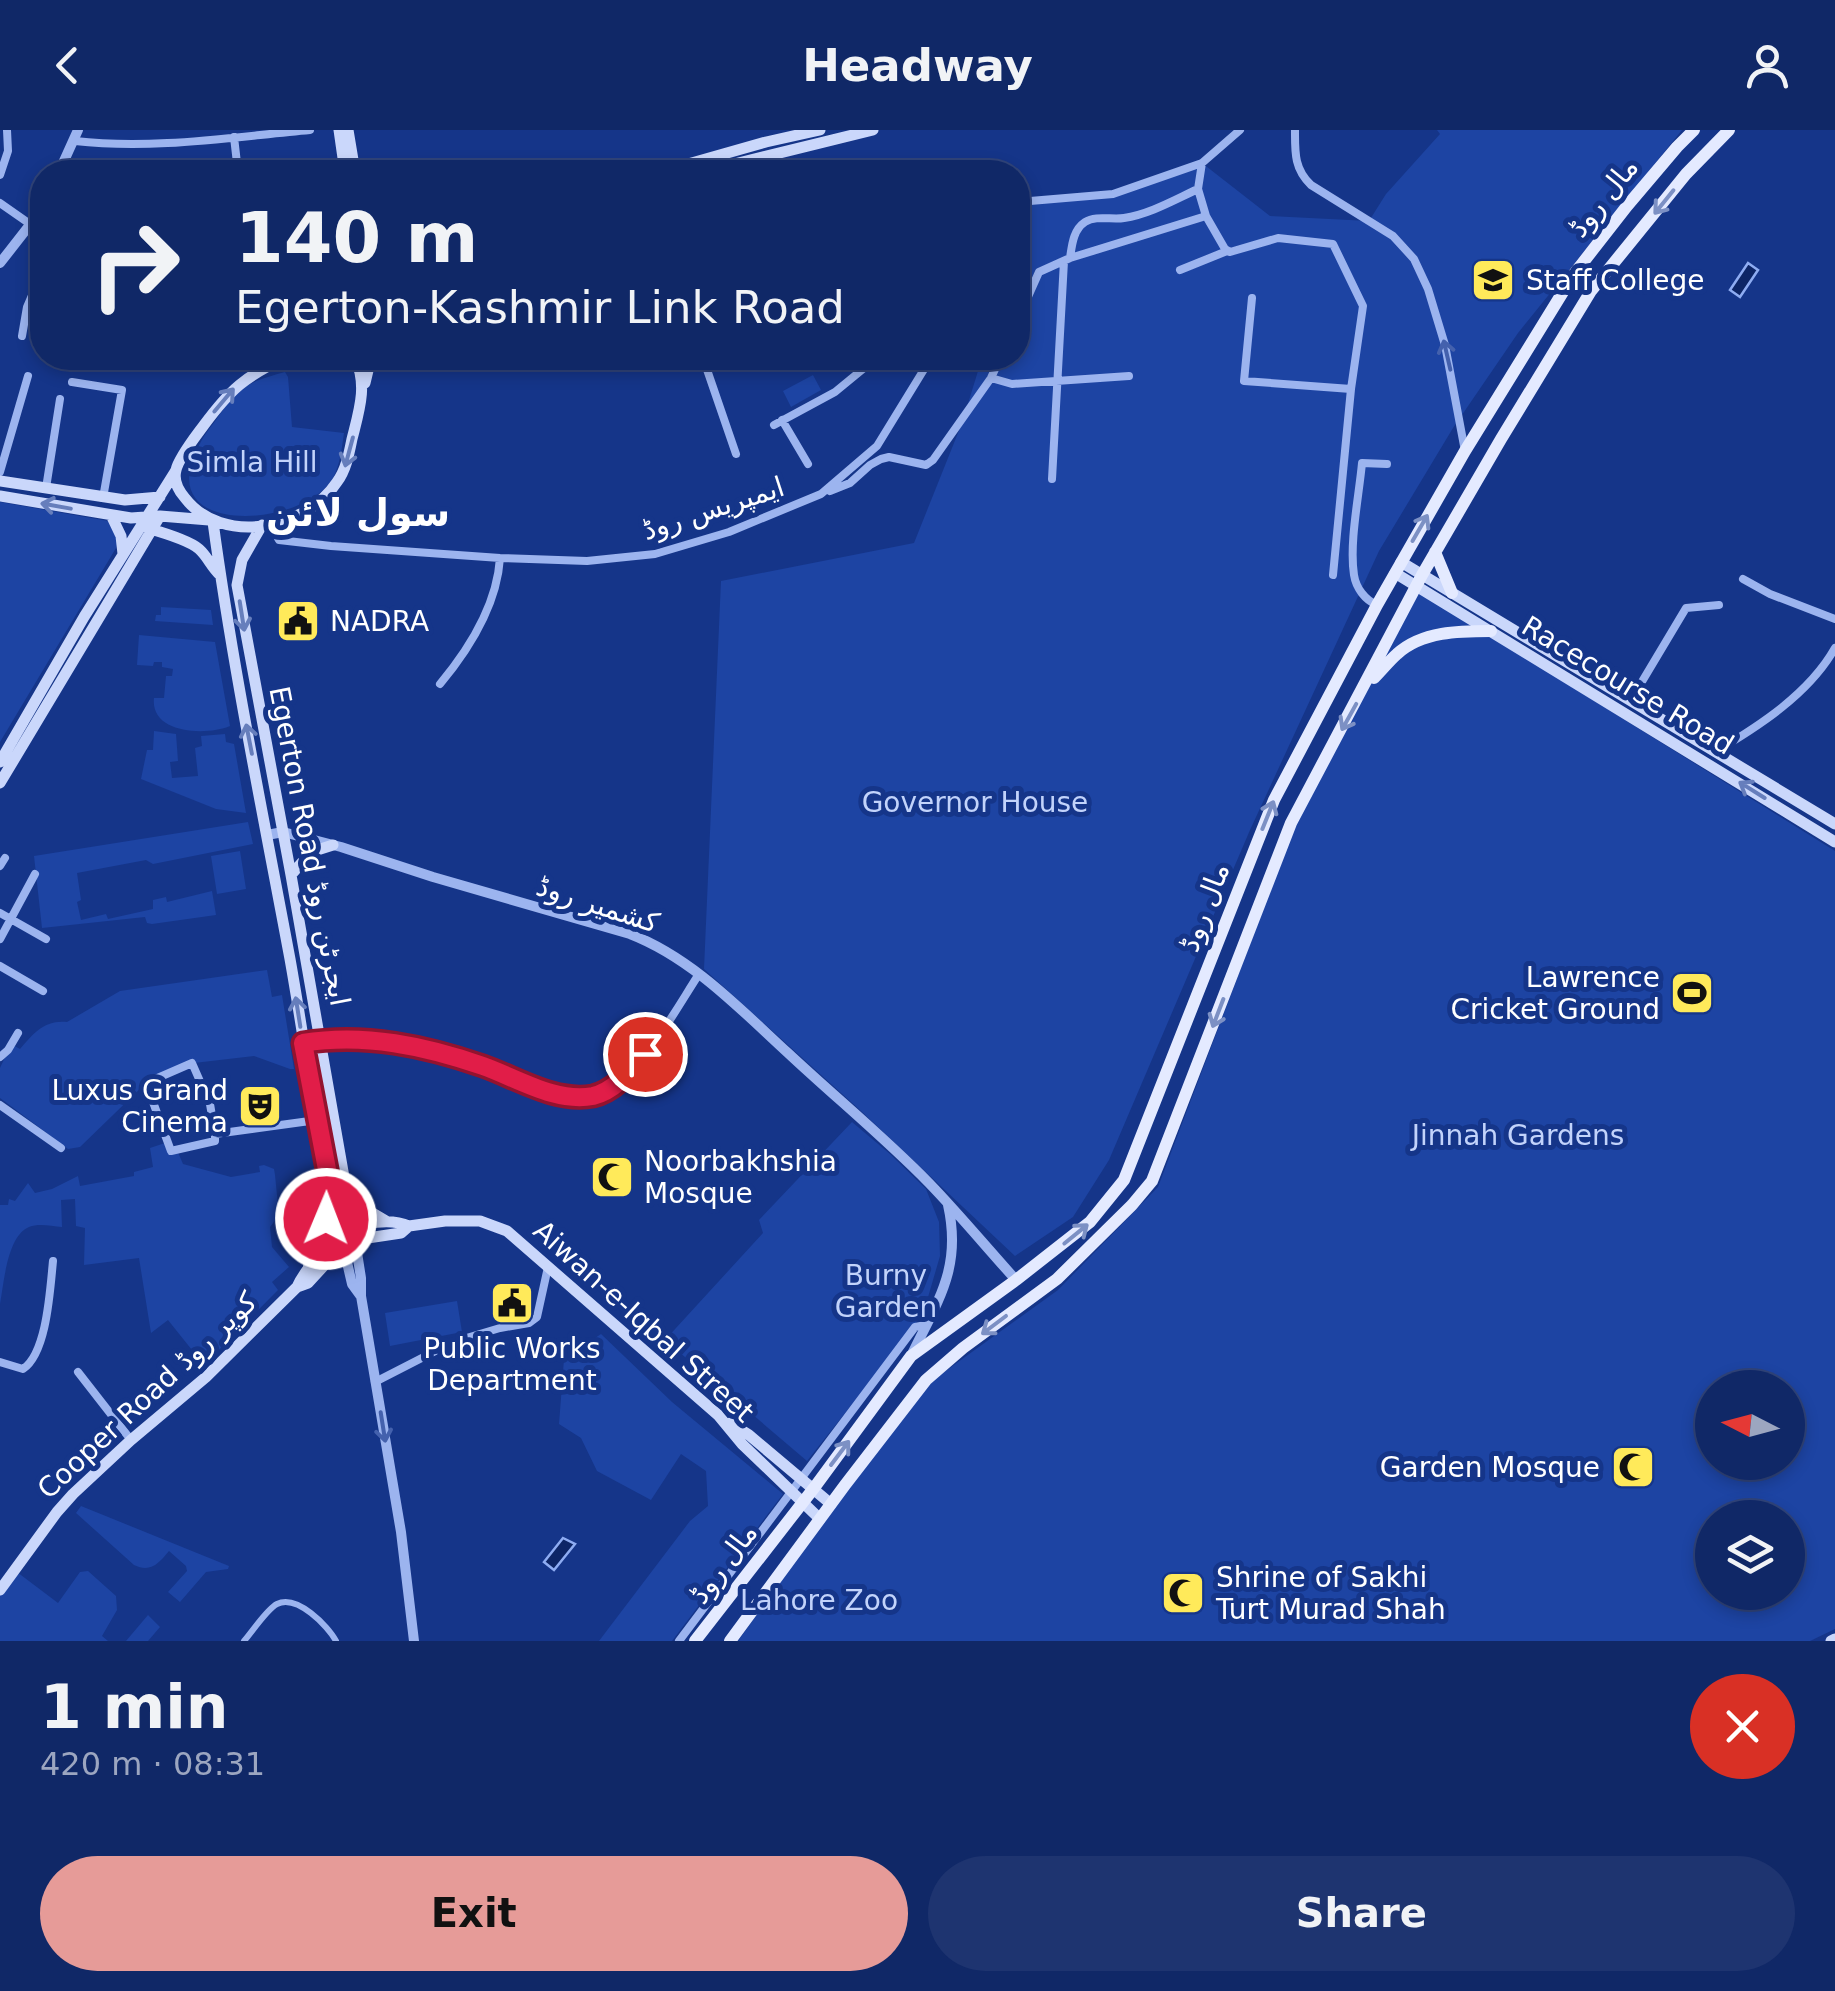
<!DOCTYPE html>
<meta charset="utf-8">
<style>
body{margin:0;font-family:"DejaVu Sans",Cairo,sans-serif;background:#1e3470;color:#f1f3f6;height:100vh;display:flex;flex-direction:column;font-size:38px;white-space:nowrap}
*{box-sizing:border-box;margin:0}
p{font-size:32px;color:#9ca6c0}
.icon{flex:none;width:55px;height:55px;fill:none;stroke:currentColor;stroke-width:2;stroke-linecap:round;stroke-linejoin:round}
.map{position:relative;height:1511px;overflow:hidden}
.panel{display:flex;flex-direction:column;background:#102867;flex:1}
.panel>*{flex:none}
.banner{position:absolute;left:30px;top:30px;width:1000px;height:210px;border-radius:40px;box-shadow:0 5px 15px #0003,0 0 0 2px #30447b;background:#102867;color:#f1f3f6;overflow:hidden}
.needle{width:65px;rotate:276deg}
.tools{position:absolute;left:1695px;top:1240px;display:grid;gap:20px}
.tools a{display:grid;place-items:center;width:110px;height:110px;border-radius:50%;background:#102867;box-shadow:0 5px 15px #0003,0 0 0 2px #30447b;font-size:50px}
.pin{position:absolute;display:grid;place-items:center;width:85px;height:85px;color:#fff;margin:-42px;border:5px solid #fff;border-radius:50%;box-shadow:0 2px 10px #0007}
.me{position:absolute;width:110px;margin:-55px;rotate:1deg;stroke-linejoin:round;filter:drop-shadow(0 0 8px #0008)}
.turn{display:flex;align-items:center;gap:35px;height:210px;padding:0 40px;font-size:45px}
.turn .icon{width:130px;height:130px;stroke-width:2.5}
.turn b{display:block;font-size:70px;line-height:85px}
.round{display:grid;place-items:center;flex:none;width:105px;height:105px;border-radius:52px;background:#1e3470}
.head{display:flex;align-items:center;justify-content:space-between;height:170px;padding:0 40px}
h1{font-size:60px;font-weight:700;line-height:75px}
.cta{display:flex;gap:20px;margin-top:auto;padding:20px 40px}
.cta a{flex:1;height:115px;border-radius:60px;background:#e69b98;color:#111;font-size:40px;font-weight:700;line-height:115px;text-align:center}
.cta a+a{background:#1e3470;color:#f1f3f6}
header{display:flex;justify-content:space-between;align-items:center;height:130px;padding:0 40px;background:#102867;font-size:45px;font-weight:700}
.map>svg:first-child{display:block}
.green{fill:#1d44a3;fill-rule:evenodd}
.water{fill:#0d2566;stroke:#8eacf2;stroke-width:2.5}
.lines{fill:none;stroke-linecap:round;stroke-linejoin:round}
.pedestrian{stroke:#9cb4ef;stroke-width:6}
.minor{stroke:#9cb4ef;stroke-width:8}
.tertiary{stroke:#9cb4ef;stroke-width:10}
.secondary{stroke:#cad7fb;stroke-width:11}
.primary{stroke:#e4eaff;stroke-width:12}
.oneway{stroke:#7c90c4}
.oneway2{stroke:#4461ad}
.oneway3{stroke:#667ebc}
.route-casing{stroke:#92132f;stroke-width:25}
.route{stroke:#e11d48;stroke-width:18}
.labels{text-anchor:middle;stroke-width:10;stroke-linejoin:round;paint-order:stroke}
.street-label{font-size:28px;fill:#fff;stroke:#153589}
.poi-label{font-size:28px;fill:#fff;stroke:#153589;text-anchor:start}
.park-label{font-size:28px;fill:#c2d3fb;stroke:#153589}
.district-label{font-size:38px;font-weight:bold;fill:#fff;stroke:#153589}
</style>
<header><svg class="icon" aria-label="back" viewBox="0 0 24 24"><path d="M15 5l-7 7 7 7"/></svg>Headway<svg class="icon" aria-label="person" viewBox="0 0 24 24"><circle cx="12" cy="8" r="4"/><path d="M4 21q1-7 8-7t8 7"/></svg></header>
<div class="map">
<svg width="1835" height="1511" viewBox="0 0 1835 1511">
<rect width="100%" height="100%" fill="#153589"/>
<path class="green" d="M 1437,0 L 1682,0 L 1518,203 L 1453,298 L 1379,421 L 1250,700 L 1109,1030 L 1073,1087 L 1015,1126 L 861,981 L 704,839 L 721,451 L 914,413 L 962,293 L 982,228 L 1018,228 L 1018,112 L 1030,71 L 1113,64 L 1202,33 L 1270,86 L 1369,91 L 1386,64 L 1440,4 Z
M 285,242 L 288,247 L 292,297 L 344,303 C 342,317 340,335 333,348 C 305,397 161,407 194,327 C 199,314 204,305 213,294 C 221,283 231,267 242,259 C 254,250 271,246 285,242 Z
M 813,245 L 821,260 L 791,277 L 783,261 Z
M 0,372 L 114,392 L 119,407 L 116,418 L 0,612 Z
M 1418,461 L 1835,721 L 1835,1499 L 1810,1511 L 738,1511 L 821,1395 L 929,1253 L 1058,1160 L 1158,1057 L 1296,693 ZM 1712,1258 L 1788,1258 L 1788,1332 L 1712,1332 ZM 1712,1388 L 1788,1388 L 1788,1462 L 1712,1462 Z
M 161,477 L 211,480 L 213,495 L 155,491 L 156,485 L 161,485 Z
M 139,505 L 215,512 L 230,596 C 206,606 150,604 154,568 L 164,568 L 166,546 L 172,546 L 173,539 L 162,537 L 162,532 L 154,532 L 153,536 L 137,535 Z
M 154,601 L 176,604 L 178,631 L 170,632 L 172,648 L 198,646 L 195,618 L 202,616 L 201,606 L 225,604 L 226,612 L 234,614 L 246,683 L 216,679 L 141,649 L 147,620 L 153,620 Z
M 248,692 L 253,714 L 153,734 L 146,730 L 77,743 L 81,770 L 77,772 L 81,790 L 106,784 L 108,789 L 153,779 L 153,770 L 166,767 L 167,772 L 212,761 L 216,785 L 152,794 L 147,793 L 145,787 L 42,798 L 34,726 Z
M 240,721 L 246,759 L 217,764 L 211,726 Z
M 267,840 L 272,867 L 282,865 L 294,939 L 290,939 L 254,926 L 194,933 L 146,953 L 80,1017 L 68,1019 L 0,968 L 0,938 L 11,914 L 20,919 C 34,903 44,890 67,892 L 120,861 Z
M 852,992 L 890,1024 L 926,1059 L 939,1092 L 940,1126 L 924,1181 L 907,1205 L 807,1331 L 665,1210 L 763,1103 L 759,1090 Z
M 168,1012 L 177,1020 L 183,1034 L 231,1047 L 260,1042 L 259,1036 L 264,1035 L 274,1039 L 275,1045 L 279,1085 L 270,1097 L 272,1117 L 289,1137 L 272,1152 L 278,1160 L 204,1235 L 168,1190 L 151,1203 L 139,1128 L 84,1135 L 85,1098 L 76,1096 L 75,1069 L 61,1070 L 62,1097 C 51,1096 39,1093 29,1097 C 7,1106 4,1153 0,1174 L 0,1075 L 8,1075 L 9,1069 L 15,1071 L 28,1053 L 35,1063 L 52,1059 L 78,1046 L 80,1056 L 134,1046 L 134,1042 L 153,1037 L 150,1018 Z
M 457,1171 L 462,1202 L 390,1216 L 385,1183 Z
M 601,1204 L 672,1272 L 783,1364 L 672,1511 L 599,1511 L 690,1391 L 708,1376 L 706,1341 L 681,1324 L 651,1370 L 597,1341 L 581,1308 L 559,1294 L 564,1229 Z
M 81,1376 L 229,1436 L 228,1439 L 206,1442 L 180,1472 L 168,1462 L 187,1441 L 186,1436 L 169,1421 C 159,1433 151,1443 134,1435 L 76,1383 Z
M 13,1439 L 58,1473 L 80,1442 L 88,1441 L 116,1466 L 117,1480 L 102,1506 L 108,1511 L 0,1511 L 0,1458 Z
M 148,1485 L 160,1497 L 148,1511 L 126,1511 Z"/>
<path class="water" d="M 1748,133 L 1758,140 L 1740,167 L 1730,160 Z
M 563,1408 L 575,1414 L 554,1440 L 544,1432 Z"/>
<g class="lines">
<path class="pedestrian" d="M 244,1511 C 252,1502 267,1479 277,1474 C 297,1464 328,1496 336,1511"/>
<path class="minor" d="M 1295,0 C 1295,22 1294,39 1311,55 L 1393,106 L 1414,129 L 1428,159 L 1445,215 L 1465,321
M 234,7 L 238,42
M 75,11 C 153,20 232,7 310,0
M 769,25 L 776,42
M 152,42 L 154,41 L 170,42
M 0,45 L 8,21 L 7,0
M 0,73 L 30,94
M 1018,85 L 1030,71 L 1113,64 L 1202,33 L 1240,0
M 1206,86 L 1225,119 L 1230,122 L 1278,108 L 1333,114 L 1363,176 L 1351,259 L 1333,445
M 1070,128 C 1072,115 1073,100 1085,92 C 1096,85 1112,90 1124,88 C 1150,84 1174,70 1198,59
M 1180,140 L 1227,121
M 1252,168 L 1244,251 L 1351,259
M 1018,189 L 1039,142 L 1070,128 L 1206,86 L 1198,59 L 1202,33
M 22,206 L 27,177 L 42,142
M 703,228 L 736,324
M 991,248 L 1012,254 L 1129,246
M 72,252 L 122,260 L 103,368
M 782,290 L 808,334
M 774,295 L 835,262 L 863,239 L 864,233 L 861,228
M 0,342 L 28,246
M 1052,349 L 1064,131
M 46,358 L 60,269
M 830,361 L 850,353 L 870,335 L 881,329 L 889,327 L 926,335 L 933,330 L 991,248 L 1000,228
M 270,394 L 279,410 L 331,416 L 500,428 L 587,431 L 655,424 L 729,402 L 821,364 L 877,316 L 931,228
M 1743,449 L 1770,464 L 1835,489
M 1377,475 C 1365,470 1356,458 1354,445 C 1349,413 1359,366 1362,333 L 1387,334
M 440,554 C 470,518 497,475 500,428
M 1631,570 L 1686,478 L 1719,475
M 1715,622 C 1759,596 1809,564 1835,518
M 0,736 L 5,728
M 0,783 L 46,809
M 0,809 L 35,744
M 0,836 L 43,861
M 303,913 C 334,908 364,907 395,912 C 424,917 457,927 485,937 C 517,949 568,979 602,963 C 641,945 676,879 699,844
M 0,927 L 8,920 L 18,903
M 0,975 L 61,1018
M 215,1004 L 210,974 L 192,933 L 146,953 L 171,1021 L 215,1011 L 215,1004 L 317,990
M 0,1232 L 23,1239 C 47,1223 50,1160 53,1131
M 78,1242 L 131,1310
M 375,1252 L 453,1212 L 500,1198 L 529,1193 L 537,1187 L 548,1137
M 679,1511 L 915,1197 L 926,1195"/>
<path class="tertiary" d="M 59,42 L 78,0
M 0,133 L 36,87 L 42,74
M 267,705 L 283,702 L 341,717 L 433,747 L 630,804 C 692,828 740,879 788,923 C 835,967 884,1007 929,1053 C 959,1084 987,1118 1016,1150
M 355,1110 L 361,1148 L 361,1166 L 401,1402 L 414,1511
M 343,1115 L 352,1154 L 360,1165
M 912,1224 C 938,1170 962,1138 948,1075"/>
<path class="secondary" d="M 339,0 L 345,42
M 348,0 L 355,42
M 660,42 L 766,12 L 820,0
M 702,42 L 873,0
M 285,228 C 245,246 230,260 204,295 C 196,306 179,327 176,340 C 173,351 178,360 185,368 C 222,416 305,400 337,352 C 346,340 349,324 352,309 C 359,281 368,255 355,228
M 365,253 L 371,228
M 0,351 L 125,370 L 160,367
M 0,366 L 131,388 L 160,386 L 209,390
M 111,385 L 121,406 L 123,424
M 213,392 C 233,539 263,684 290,829 C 307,924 318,1021 343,1115
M 262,395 L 242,430 L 237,455 L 291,745 L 355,1110
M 147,398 C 161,402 189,410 199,419 C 208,427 211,437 220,445
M 1401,432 L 1835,694
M 1395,443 L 1835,712
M 0,632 L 84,487 L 175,342
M 0,653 L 160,386
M 291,745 L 311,722 L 333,715
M 345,1049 L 357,1060 L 364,1078 L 386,1091
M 308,1139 C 310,1124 319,1115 323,1101 C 327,1090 327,1079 328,1068
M 297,1157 C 304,1141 329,1111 345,1102 C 362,1092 391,1088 409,1096
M 730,1293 L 749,1305 L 831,1374
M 0,1460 L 57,1382 L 73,1364 L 131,1310 L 206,1247 L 297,1157 L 308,1153 L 343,1115 L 361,1109 L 401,1103 L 409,1096 L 445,1091 L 480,1091 L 507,1101 L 718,1285 L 742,1314 L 820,1389
M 1831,1511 L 1835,1509"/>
<path class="primary" d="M 1435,422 L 1452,463
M 1374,548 C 1382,540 1389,531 1397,524 C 1422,501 1460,501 1491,501
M 695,1511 L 814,1358 L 911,1226 L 1016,1150 L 1090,1092 L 1124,1050 L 1274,670 L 1377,475 L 1465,321 L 1574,144 L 1627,76 L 1677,17 L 1694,0
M 730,1511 L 845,1355 L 926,1250 L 963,1218 L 1057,1149 L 1132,1075 L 1152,1051 L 1291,693 L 1422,445 L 1501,309 L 1591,161 L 1686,44 L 1729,0"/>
</g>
<defs><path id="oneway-shaft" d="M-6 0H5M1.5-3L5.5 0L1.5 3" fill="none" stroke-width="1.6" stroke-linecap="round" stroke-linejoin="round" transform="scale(2.5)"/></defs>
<g class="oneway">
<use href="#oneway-shaft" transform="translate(1664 72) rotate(129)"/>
<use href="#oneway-shaft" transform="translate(1420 398) rotate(-60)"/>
<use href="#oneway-shaft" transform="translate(1349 587) rotate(119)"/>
<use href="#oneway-shaft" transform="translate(1268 685) rotate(-68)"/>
<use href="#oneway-shaft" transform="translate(1218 883) rotate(111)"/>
<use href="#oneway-shaft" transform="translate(1076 1104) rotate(-39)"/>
<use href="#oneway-shaft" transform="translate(994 1195) rotate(143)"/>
<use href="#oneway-shaft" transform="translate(840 1323) rotate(-53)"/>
</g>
<g class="oneway2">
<use href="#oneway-shaft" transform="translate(1447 225) rotate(-103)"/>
<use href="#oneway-shaft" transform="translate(383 1297) rotate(81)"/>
</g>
<g class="oneway3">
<use href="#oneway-shaft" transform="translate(224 270) rotate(-50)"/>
<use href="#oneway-shaft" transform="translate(349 322) rotate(105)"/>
<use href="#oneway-shaft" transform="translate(56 376) rotate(-170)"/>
<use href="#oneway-shaft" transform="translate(242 486) rotate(81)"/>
<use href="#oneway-shaft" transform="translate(249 609) rotate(-101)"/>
<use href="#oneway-shaft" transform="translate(1752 660) rotate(-148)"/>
<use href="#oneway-shaft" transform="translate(298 882) rotate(-99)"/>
</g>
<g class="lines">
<g class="route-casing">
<path id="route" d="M 326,1089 L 330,1055 L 303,913 C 365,903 425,916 483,936 C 517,948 555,973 593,966 C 615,961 631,940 645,924"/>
</g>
<use href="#route" class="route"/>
</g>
<defs>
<g id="university-square" transform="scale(2.25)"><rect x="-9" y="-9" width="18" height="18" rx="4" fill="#ffea5a" stroke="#153589"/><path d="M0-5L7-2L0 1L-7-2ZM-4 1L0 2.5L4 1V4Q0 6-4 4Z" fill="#111"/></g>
<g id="civic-square" transform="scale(2.25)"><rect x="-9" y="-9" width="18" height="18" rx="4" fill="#ffea5a" stroke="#153589"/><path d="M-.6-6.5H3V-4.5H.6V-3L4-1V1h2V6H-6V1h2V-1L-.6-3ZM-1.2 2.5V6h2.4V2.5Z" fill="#111"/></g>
<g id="stadium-square" transform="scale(2.25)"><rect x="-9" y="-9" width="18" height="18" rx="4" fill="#ffea5a" stroke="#153589"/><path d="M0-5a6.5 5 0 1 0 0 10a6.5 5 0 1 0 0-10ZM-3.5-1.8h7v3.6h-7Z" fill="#111"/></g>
<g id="theatre-square" transform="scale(2.25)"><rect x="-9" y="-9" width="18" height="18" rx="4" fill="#ffea5a" stroke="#153589"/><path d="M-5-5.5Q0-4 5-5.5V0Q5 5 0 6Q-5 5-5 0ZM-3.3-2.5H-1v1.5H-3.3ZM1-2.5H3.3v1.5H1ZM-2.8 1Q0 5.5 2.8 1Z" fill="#111"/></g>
<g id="mosque-square" transform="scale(2.25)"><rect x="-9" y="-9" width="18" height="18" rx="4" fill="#ffea5a" stroke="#153589"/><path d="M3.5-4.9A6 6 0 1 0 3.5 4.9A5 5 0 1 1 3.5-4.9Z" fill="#111"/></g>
</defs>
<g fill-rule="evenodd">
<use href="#university-square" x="1493" y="150"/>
<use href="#civic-square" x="298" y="491"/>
<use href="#stadium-square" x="1692" y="863"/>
<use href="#theatre-square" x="260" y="976"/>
<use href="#mosque-square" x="612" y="1047"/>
<use href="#civic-square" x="512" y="1173"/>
<use href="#mosque-square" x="1633" y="1337"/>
<use href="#mosque-square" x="1183" y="1463"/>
</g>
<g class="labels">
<g class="street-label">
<text transform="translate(1603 67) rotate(-51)" y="10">مال روڈ</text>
<text transform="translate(713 378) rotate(-18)" y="10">ایمپریس روڈ</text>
<text transform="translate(1628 555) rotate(31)" y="10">Racecourse Road</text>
<text transform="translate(310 716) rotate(79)" y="10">Egerton Road ایجرٹن روڈ</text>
<text transform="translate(598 774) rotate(18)" y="10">کشمیر روڈ</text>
<text transform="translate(1204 777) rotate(-69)" y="10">مال روڈ</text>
<text transform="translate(644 1191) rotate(42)" y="10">Aiwan-e-Iqbal Street</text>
<text transform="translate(147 1265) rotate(-43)" y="10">Cooper Road کوپر روڈ</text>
<text transform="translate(723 1433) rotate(-53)" y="10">مال روڈ</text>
</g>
<g class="poi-label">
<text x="1526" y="160">Staff College</text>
<text x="330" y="501">NADRA</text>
<text x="1660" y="857" text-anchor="end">Lawrence<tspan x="1660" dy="32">Cricket Ground</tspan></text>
<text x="228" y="970" text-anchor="end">Luxus Grand<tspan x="228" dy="32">Cinema</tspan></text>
<text x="644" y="1041">Noorbakhshia<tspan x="644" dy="32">Mosque</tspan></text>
<text x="512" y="1228" text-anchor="middle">Public Works<tspan x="512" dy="32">Department</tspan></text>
<text x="1600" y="1347" text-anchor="end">Garden Mosque</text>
<text x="1216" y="1457">Shrine of Sakhi<tspan x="1216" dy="32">Turt Murad Shah</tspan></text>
</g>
<g class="park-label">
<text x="252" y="342">Simla Hill</text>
<text x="975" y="682">Governor House</text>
<text x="1518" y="1015">Jinnah Gardens</text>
<text x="886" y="1155">Burny<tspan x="886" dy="32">Garden</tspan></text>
<text x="819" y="1480">Lahore Zoo</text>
</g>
<g class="district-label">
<text x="358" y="396">سول لائن</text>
</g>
</g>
</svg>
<div class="tools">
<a><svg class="needle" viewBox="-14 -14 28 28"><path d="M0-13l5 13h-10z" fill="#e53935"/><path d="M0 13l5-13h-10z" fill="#9ca6c0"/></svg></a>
<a><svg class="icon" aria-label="layers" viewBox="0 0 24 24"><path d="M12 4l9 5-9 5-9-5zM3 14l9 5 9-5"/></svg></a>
</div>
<div class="pin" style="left:645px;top:924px;background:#d93025"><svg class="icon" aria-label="arrive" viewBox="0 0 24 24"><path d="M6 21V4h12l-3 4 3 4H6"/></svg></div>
<svg class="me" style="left:326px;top:1089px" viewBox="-20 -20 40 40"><circle r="17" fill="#e11d48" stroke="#fff" stroke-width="3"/><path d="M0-11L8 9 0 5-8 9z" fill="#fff"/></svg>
<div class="banner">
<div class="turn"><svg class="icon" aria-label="right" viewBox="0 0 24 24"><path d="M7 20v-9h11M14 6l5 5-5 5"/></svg><div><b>140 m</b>Egerton-Kashmir Link Road</div></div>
</div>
</div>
<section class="panel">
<div class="head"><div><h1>1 min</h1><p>420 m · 08:31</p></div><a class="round" style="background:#d93025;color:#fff"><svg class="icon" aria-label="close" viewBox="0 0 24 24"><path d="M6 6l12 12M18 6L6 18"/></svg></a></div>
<div class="cta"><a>Exit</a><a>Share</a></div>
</section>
